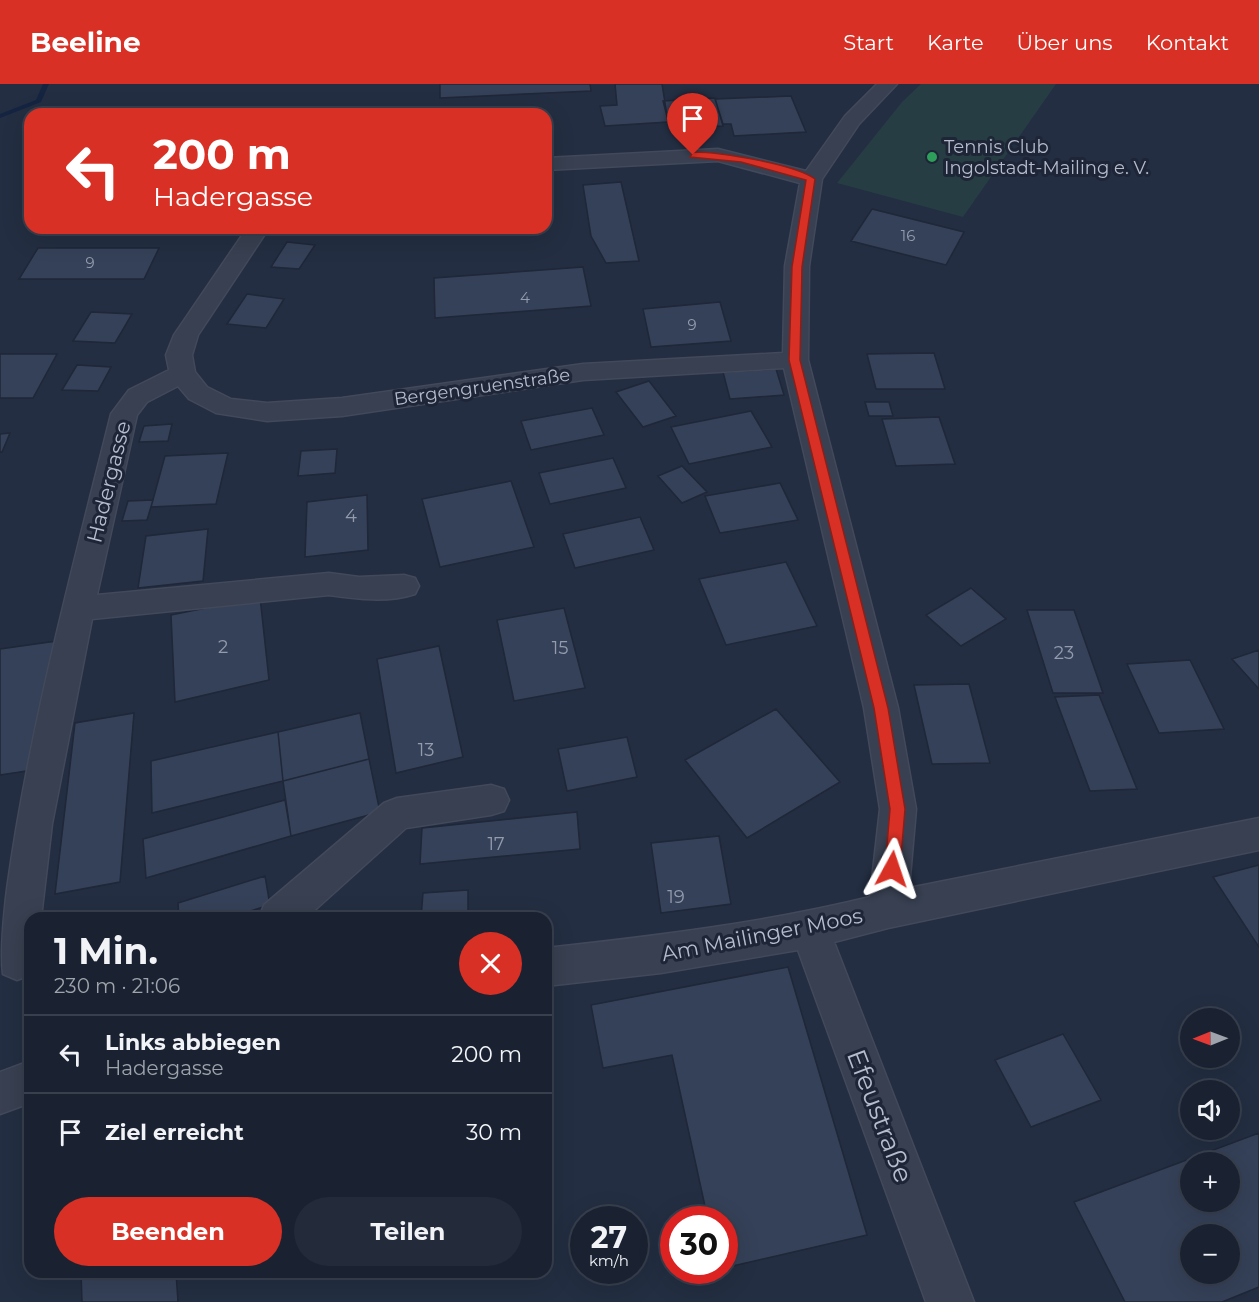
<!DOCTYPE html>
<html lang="de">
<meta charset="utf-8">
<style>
body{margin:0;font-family:Montserrat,sans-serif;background:#232a3a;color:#f1f3f6;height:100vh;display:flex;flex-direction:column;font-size:22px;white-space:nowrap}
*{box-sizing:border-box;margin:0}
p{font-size:20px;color:#9fa4ac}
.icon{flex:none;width:33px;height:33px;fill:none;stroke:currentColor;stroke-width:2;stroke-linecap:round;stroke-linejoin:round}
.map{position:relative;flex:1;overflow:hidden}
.details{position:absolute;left:24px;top:828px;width:528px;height:366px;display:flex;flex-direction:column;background:#1a2232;border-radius:18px;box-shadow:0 6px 24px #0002,0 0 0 2px #383f4d}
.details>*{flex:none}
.guide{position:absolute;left:24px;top:24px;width:528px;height:126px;border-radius:18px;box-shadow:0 6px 24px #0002,0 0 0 2px #383f4d;background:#d93025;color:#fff;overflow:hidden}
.needle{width:39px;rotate:269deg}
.fabs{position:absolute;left:1180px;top:924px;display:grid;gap:12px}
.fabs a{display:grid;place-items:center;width:60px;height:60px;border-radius:50%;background:#1a2232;box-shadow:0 6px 24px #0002,0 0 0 2px #383f4d;font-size:30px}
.speed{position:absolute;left:570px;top:1122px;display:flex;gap:12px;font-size:30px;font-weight:700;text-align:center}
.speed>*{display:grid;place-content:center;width:78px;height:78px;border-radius:50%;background:#1a2232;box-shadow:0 6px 24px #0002,0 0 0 2px #383f4d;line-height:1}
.speed small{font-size:15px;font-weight:400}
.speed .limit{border:9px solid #d22;background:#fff;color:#111}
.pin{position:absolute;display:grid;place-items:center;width:51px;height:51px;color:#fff;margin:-62px -26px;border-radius:50% 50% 50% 0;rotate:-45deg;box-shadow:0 0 6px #0007}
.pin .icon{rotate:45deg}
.me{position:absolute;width:66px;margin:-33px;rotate:5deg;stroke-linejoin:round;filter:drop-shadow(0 0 4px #0008)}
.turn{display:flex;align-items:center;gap:21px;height:126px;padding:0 30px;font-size:27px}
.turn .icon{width:78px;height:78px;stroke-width:2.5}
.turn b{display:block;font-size:42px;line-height:51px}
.round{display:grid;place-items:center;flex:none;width:63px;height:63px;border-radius:32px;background:#232a3a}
.summary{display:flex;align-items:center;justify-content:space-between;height:102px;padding:0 30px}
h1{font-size:36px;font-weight:700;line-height:45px}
.primary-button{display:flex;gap:12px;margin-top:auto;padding:12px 30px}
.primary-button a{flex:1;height:69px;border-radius:36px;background:#d93025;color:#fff;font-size:24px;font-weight:700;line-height:69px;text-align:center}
.primary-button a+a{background:#232a3a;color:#f1f3f6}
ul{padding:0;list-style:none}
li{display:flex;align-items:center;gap:18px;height:78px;padding:0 30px;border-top:2px solid #383f4d}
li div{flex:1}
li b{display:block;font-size:22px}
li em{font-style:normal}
header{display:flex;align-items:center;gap:36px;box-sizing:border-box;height:84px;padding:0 30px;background:#d93025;color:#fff}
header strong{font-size:28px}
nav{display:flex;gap:33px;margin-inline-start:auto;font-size:21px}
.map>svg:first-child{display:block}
.green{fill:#263d43}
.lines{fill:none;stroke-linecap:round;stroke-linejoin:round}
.stream{fill:#152441;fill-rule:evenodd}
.building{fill:#354158;stroke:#1f2738;stroke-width:1.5;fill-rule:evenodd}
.minor-casing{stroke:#42495a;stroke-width:3}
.minor{fill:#384051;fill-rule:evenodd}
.route{fill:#d93025;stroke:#8d1f18;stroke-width:1.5}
.leisure-dot{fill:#2e9e5b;stroke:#1d2537;stroke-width:2}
.labels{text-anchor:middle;stroke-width:6;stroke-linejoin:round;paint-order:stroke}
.far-number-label{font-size:15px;fill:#939bad}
.far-poi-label{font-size:18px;fill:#b5bccc;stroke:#1d2537;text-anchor:start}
.far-street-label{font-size:18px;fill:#b5bccc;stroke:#1d2537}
.number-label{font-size:18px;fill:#939bad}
.street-label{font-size:21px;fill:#b5bccc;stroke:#1d2537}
.near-street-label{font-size:26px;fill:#b5bccc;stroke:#1d2537}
</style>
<header>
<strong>Beeline</strong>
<nav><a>Start</a><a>Karte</a><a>Über uns</a><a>Kontakt</a></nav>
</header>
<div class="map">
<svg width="1259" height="1218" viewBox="0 0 1259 1218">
<rect width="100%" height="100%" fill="#232e42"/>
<path class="green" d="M 921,0 L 1056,0 L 963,133 L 837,99 L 902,18 Z"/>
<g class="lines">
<path class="stream" d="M 43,0 L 49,0 L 41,18 L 0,34 L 0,30 L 36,16 Z"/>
</g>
<path class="building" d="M 440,0 L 590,0 L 591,7 L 440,14 Z
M 615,0 L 662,0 L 668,38 L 605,42 L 600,22 L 617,21 Z
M 791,12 L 806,48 L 734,52 L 731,40 L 723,40 L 715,15 Z
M 715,14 L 723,42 L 670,44 L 663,17 Z
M 621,98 L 639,177 L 606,179 L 591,152 L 583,101 Z
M 872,125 L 964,148 L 946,181 L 851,157 Z
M 287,158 L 315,161 L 299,185 L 271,183 Z
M 38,164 L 159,164 L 144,195 L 19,195 Z
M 583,183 L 591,222 L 435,234 L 434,194 Z
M 247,210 L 284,215 L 266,244 L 227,240 Z
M 720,218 L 731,257 L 651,263 L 643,225 Z
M 91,228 L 132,230 L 115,259 L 73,257 Z
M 934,269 L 945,305 L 876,305 L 867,270 Z
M 0,270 L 57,270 L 33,314 L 0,314 Z
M 77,281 L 111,283 L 98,307 L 62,306 Z
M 776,285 L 784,311 L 730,315 L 723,288 Z
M 649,297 L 676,332 L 643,343 L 616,308 Z
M 865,318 L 889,318 L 893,332 L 869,332 Z
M 592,324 L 604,351 L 531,366 L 521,337 Z
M 751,327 L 772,363 L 689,380 L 671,343 Z
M 939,333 L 955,380 L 896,382 L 882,335 Z
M 172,340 L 168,357 L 139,358 L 144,342 Z
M 10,349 L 2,368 L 0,368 L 0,350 Z
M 337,365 L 335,389 L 298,392 L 301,367 Z
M 228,369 L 216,420 L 151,423 L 165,372 Z
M 613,374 L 626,404 L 550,420 L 539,389 Z
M 682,382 L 707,408 L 682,419 L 658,392 Z
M 511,397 L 534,463 L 440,483 L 422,415 Z
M 780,399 L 798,436 L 720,449 L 705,412 Z
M 367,411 L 368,466 L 305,473 L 307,418 Z
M 153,416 L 147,436 L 122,437 L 128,417 Z
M 640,433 L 654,466 L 575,484 L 563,450 Z
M 208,445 L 203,497 L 138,504 L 146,452 Z
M 786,478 L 817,542 L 726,561 L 699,495 Z
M 971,504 L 1006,535 L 961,562 L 926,531 Z
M 260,513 L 269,596 L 175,618 L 171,531 Z
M 564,524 L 585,604 L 514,617 L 497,536 Z
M 1027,526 L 1074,526 L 1103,609 L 1053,609 Z
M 57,557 L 33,686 L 0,691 L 0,565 Z
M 439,562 L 463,673 L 396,689 L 377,575 Z
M 1259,566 L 1259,605 L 1232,575 Z
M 1190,576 L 1224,645 L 1159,649 L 1127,580 Z
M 969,600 L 990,679 L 932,680 L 914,601 Z
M 1099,611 L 1137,705 L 1090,707 L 1055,613 Z
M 776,625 L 840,698 L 747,754 L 685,676 Z
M 134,629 L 120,798 L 55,810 L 75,639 Z
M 360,629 L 369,675 L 283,697 L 278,648 Z
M 278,648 L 283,697 L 152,729 L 151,677 Z
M 627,653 L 637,693 L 567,707 L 558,665 Z
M 369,675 L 380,728 L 291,752 L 283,697 Z
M 285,716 L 291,752 L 146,794 L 143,755 Z
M 577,728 L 580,765 L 420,780 L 422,744 Z
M 719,752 L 731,820 L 661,829 L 651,759 Z
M 1259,781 L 1259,863 L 1213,793 Z
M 265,792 L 270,821 L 227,834 L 179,834 L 178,819 Z
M 468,806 L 468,834 L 421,834 L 423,809 Z
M 788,883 L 867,1151 L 724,1184 L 724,1136 L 708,1136 L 672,971 L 603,984 L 591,921 Z
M 1063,950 L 1101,1016 L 1031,1043 L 995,976 Z
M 1259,1049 L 1259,1203 L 1222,1218 L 1125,1218 L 1074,1118 ZM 1191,1078 L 1230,1078 L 1230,1118 L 1191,1118 ZM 1191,1150 L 1230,1150 L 1230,1190 L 1191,1190 Z
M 81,1188 L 176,1188 L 178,1218 L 82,1218 Z"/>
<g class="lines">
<g class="minor-casing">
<path id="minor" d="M 877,0 L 897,0 L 859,40 L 822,95 L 809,182 L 808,276 L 898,624 L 916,725 L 909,804 L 1259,734 L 1259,766 L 888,844 L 834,858 L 974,1218 L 926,1218 L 798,866 L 661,889 L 546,902 L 546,864 C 655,852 764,839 870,813 L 880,725 L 864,624 L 784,284 L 583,296 L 342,332 L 267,337 L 216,329 L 189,315 L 178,302 L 147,318 L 137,331 L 97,511 L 329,489 L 359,493 L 404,491 L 415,494 L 419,502 L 415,510 C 388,519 357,515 329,511 L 92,535 L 52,740 L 41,834 L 30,834 L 30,891 L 17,896 L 3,890 C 0,866 4,830 7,805 C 29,645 72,487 111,330 L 129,306 L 169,286 L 166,271 L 174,251 L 247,144 L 269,144 L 198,251 L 192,271 L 195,288 L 207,303 L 231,315 L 267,319 L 342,314 L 583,280 L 783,269 L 785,182 L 800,99 L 718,77 L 546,86 L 546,74 L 718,65 L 806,87 L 845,32 Z
M 491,701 L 504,705 L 509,716 L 504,727 L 491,731 L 406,744 L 306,834 L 259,834 L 264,821 L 384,719 L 397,714 Z
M 30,977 L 30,1019 L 0,1030 L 0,988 Z"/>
</g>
<use href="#minor" class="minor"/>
</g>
<path class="route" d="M 693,68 C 720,68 794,80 815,95 L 802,183 L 800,276 L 888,624 L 905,725 L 900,785 L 898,790 L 892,792 L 887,790 L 885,785 L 890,725 L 874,624 L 789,276 L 792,183 L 806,96 L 741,78 L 690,73 Z"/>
<circle class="leisure-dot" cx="932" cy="73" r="6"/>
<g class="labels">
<g class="far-number-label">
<text x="908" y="157">16</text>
<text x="90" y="184">9</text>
<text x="525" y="219">4</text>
<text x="692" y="246">9</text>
</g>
<g class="far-poi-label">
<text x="944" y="69">Tennis Club<tspan x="944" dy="21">Ingolstadt-Mailing e. V.</tspan></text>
</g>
<g class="far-street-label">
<text transform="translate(482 303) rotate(-8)" y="6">Bergengruenstraße</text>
</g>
<g class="number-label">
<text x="351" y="438">4</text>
<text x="223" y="569">2</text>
<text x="560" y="570">15</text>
<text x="1064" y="575">23</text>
<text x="426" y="672">13</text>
<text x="496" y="766">17</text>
<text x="676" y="819">19</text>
</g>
<g class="street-label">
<text transform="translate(109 398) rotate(-76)" y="7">Hadergasse</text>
<text transform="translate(762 851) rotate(-11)" y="7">Am Mailinger Moos</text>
</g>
<g class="near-street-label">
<text transform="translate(880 1032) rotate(69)" y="9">Efeustraße</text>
</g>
</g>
</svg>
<div class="fabs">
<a><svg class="needle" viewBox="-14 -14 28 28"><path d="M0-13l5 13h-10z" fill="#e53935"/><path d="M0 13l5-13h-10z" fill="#9fa4ac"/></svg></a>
<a><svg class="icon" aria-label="sound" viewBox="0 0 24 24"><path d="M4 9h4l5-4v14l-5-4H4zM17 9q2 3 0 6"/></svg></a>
<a>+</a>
<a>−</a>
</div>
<div class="speed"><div>27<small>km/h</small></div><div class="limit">30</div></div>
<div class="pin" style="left:693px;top:71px;background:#d93025"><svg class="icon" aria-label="arrive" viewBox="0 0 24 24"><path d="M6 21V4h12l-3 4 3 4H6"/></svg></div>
<svg class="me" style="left:892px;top:785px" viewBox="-20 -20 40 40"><path d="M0-17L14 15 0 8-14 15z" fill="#d93025" stroke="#fff" stroke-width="4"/></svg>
<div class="guide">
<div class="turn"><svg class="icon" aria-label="left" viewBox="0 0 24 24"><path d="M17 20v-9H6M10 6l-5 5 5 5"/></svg><div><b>200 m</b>Hadergasse</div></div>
</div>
<section class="details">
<div class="summary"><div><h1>1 Min.</h1><p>230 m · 21:06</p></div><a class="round" style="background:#d93025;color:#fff"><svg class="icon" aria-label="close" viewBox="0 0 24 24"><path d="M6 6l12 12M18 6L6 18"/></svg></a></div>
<ul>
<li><svg class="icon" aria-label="left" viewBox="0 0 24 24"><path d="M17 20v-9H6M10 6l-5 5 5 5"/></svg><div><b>Links abbiegen</b><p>Hadergasse</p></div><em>200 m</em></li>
<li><svg class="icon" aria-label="arrive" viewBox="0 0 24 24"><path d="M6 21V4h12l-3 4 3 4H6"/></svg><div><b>Ziel erreicht</b></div><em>30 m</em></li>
</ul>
<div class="primary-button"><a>Beenden</a><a>Teilen</a></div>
</section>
</div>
